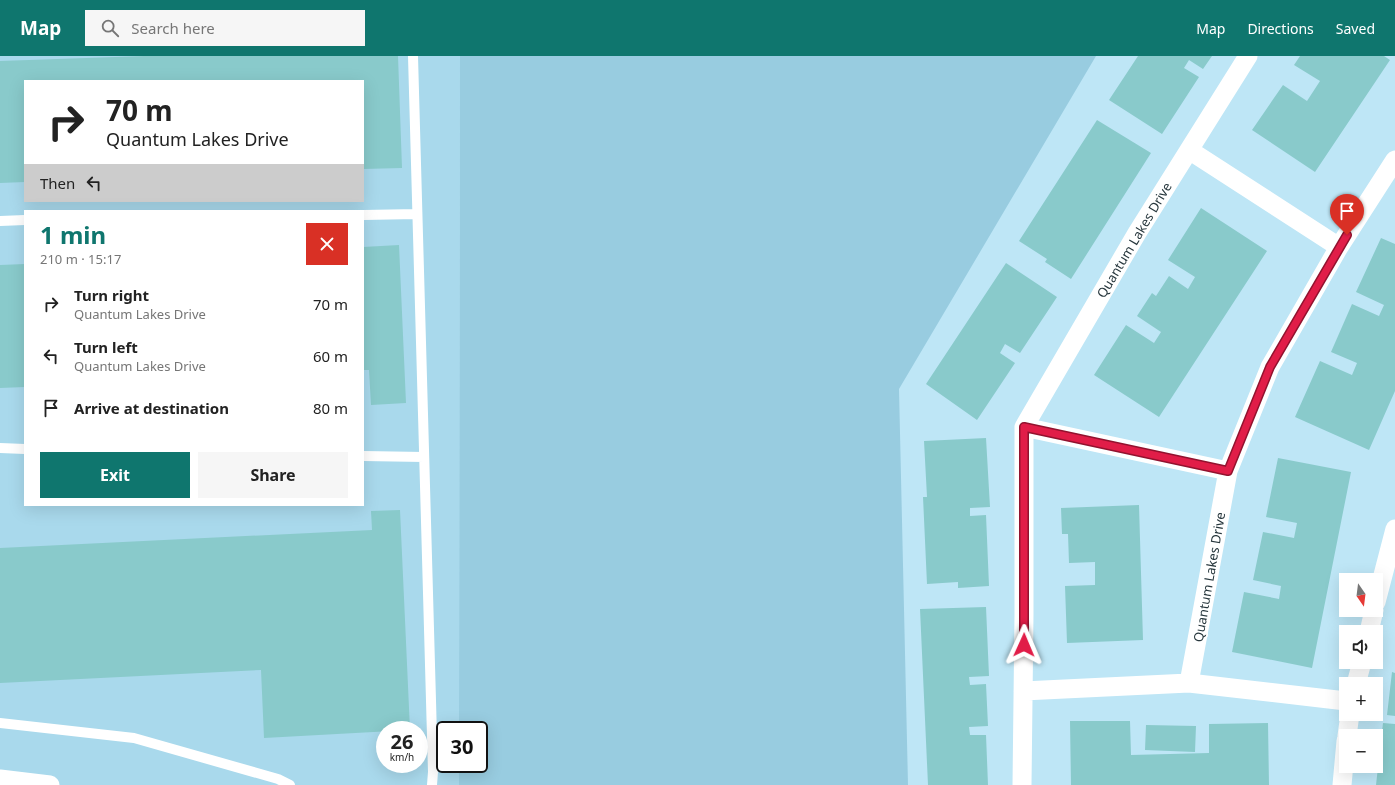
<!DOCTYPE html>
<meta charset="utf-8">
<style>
body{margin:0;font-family:"Noto Sans",sans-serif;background:#f6f6f6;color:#222;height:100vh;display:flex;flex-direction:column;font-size:15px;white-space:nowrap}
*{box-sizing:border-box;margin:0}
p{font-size:13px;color:#767676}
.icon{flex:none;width:22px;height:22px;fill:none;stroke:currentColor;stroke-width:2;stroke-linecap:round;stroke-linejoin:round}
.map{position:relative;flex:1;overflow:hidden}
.panel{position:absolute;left:24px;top:154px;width:340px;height:296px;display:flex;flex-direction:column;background:#fff;border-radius:0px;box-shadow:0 4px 16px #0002}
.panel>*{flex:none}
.top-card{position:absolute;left:24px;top:24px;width:340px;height:122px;border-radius:0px;box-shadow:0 4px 16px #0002;background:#fff;color:#222;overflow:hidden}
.needle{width:26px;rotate:166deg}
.fabs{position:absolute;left:1339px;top:517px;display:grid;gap:8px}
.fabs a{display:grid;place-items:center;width:44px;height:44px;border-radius:0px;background:#fff;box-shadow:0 4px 16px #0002;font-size:20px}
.speed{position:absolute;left:376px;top:665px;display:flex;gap:8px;font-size:20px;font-weight:700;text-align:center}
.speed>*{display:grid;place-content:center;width:52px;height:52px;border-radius:50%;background:#fff;box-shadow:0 4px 16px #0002;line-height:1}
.speed small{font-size:10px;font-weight:400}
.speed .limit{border:2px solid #111;border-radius:6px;background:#fff;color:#111}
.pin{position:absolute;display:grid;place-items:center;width:34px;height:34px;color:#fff;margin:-41px -17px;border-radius:50% 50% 50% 0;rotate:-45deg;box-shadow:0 0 4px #0007}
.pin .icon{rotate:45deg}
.me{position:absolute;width:44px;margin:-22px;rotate:1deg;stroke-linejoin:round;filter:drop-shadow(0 0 3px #0008)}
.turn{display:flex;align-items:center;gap:14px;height:84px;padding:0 16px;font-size:18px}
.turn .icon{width:52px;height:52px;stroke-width:2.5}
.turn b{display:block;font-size:28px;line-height:34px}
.then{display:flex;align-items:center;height:38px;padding:0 16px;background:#0003;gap:8px;font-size:15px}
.round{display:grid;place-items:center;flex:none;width:42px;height:42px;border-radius:0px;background:#f6f6f6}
.head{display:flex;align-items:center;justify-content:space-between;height:68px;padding:0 16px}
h1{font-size:24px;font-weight:700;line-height:30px;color:#0f766e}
.action{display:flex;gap:8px;margin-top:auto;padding:8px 16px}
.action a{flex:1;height:46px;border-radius:0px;background:#0f766e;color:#fff;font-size:16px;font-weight:700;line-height:46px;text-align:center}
.action a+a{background:#f6f6f6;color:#222}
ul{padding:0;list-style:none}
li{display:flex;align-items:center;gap:12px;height:52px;padding:0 16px}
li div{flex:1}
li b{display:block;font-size:15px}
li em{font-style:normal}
header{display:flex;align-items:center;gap:24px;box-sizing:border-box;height:56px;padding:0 20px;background:#0f766e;color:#fff}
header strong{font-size:19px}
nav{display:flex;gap:22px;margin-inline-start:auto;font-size:14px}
.search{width:280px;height:36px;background:#f6f6f6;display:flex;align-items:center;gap:10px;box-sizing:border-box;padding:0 14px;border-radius:0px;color:#767676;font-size:15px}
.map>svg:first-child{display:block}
.built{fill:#a9d9ec;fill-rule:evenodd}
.green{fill:#98cce0}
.building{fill:#89cacb}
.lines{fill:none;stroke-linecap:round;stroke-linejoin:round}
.lane{stroke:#fff;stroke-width:10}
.street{stroke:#fff;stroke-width:19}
.route-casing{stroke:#92132f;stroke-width:10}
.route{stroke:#e11d48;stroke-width:7}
.labels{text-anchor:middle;stroke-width:3.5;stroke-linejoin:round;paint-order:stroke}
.street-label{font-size:13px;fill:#27373d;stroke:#fff}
</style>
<header>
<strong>Map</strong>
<div class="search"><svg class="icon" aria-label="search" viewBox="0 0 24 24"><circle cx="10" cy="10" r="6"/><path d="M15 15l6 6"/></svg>Search here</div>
<nav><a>Map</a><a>Directions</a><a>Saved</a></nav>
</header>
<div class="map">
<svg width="1395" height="729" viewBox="0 0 1395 729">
<rect width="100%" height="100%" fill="#bee6f6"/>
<path class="built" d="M 0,0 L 460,0 L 459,674 L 445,674 L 445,708 L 459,708 L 459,729 L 0,729 ZM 25,25 L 363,25 L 363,145 L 25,145 ZM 25,155 L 363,155 L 363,449 L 25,449 ZM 385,674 L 419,674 L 419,708 L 385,708 Z"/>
<path class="green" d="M 460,0 L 1096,0 L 899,333 L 908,729 L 459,729 L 459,708 L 479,708 L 479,674 L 459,674 Z"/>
<path class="building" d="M 144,0 L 398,0 L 402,112 L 363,113 L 363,25 L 25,25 L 25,126 L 0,127 L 0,5 Z
M 1138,0 L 1212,0 L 1203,13 L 1189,4 L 1184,12 L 1199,21 L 1162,78 L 1109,44 Z
M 1300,0 L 1384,0 L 1390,4 L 1315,116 L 1252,74 L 1283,29 L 1307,45 L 1320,25 L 1294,9 Z
M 1097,64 L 1151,97 L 1071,223 L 1045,206 L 1047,203 L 1019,185 Z
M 1201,152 L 1267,195 L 1159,361 L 1094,319 L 1126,269 L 1154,287 L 1161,276 L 1137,260 L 1152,237 L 1156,240 L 1169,220 L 1188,233 L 1195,221 L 1168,204 Z
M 1381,182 L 1395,188 L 1395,335 L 1369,394 L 1295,361 L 1320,305 L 1352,319 L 1357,307 L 1331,296 L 1352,248 L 1379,260 L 1384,249 L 1356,236 Z
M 399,189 L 406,347 L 371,349 L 369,314 L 363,314 L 363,191 Z
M 1006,207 L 1057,241 L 1020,297 L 1005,288 L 1000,297 L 1015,307 L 977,364 L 926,328 Z
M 25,208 L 25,331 L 0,332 L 0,209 Z
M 986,382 L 990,451 L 970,452 L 970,460 L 986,459 L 989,530 L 958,532 L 958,526 L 927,528 L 923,441 L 927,441 L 924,385 Z
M 1278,402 L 1351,416 L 1312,612 L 1232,596 L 1244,536 L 1279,543 L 1281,530 L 1253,524 L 1263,476 L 1294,482 L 1297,467 L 1266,461 Z
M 1139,449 L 1143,584 L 1067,587 L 1065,530 L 1095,529 L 1095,506 L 1069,507 L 1068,478 L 1062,478 L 1061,452 Z
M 400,454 L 410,674 L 264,682 L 261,614 L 0,627 L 0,492 L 372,474 L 371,455 Z
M 986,551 L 989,620 L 969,621 L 970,629 L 986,628 L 988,670 L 969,671 L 970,679 L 986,679 L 988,729 L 928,729 L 920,553 Z
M 1392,616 L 1395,617 L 1395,660 L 1387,659 Z
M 1070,665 L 1130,665 L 1131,699 L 1209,697 L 1209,668 L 1268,667 L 1269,729 L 1071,729 Z
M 1383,667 L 1395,668 L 1395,729 L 1376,729 Z
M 1146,669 L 1196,670 L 1195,696 L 1145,694 Z"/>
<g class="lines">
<path class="lane" d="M 413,0 L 433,716 L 432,729
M 363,159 L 417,158
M 0,165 L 25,164
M 0,392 L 25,393
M 363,400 L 424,401
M 0,667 L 134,682 L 278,723 L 290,729"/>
<path class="street" d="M 1189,94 L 1339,191
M 1024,371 L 1228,415
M 1376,546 L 1395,473
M 1369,576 L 1374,554
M 1189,627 L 1228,415 L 1270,311 L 1339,191 L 1395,104
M 1356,628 L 1362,606
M 1023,635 L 1189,627 L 1346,645
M 1347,680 L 1350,658
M 0,723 L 50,729
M 1022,729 L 1024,558 L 1024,371 L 1137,177 L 1248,0
M 1342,729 L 1346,685"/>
</g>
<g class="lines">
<g class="route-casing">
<path id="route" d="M 1024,589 L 1024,371 L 1228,415 L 1270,311 L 1347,179"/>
</g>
<use href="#route" class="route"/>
</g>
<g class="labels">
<g class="street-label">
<text transform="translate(1134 184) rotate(-59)" y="5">Quantum Lakes Drive</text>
<text transform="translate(1209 521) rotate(-80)" y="5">Quantum Lakes Drive</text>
</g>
</g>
</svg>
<div class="fabs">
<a><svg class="needle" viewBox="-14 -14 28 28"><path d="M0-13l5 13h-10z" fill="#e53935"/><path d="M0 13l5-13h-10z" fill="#767676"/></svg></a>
<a><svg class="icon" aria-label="sound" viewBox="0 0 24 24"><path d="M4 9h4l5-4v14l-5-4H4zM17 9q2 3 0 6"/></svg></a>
<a>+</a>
<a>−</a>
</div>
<div class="speed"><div>26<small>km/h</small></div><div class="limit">30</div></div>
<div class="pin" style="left:1347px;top:179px;background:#d93025"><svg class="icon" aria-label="arrive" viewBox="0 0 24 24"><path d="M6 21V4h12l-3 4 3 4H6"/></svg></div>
<svg class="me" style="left:1024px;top:589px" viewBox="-20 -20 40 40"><path d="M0-17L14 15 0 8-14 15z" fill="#e11d48" stroke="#fff" stroke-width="4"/></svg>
<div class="top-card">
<div class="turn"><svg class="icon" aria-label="right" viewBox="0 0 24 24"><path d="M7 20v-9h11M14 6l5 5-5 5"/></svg><div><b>70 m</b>Quantum Lakes Drive</div></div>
<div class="then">Then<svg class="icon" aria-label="left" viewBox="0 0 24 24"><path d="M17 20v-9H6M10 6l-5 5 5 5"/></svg></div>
</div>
<section class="panel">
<div class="head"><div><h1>1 min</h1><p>210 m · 15:17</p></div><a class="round" style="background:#d93025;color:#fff"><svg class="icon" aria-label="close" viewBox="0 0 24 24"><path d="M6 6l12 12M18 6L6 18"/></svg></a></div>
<ul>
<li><svg class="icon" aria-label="right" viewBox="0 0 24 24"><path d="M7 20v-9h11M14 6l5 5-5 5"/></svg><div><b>Turn right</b><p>Quantum Lakes Drive</p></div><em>70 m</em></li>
<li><svg class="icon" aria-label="left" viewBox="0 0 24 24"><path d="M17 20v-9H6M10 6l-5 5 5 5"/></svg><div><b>Turn left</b><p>Quantum Lakes Drive</p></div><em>60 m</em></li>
<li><svg class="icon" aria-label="arrive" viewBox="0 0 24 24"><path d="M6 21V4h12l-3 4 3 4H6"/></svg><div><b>Arrive at destination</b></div><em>80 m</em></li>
</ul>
<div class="action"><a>Exit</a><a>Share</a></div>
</section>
</div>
